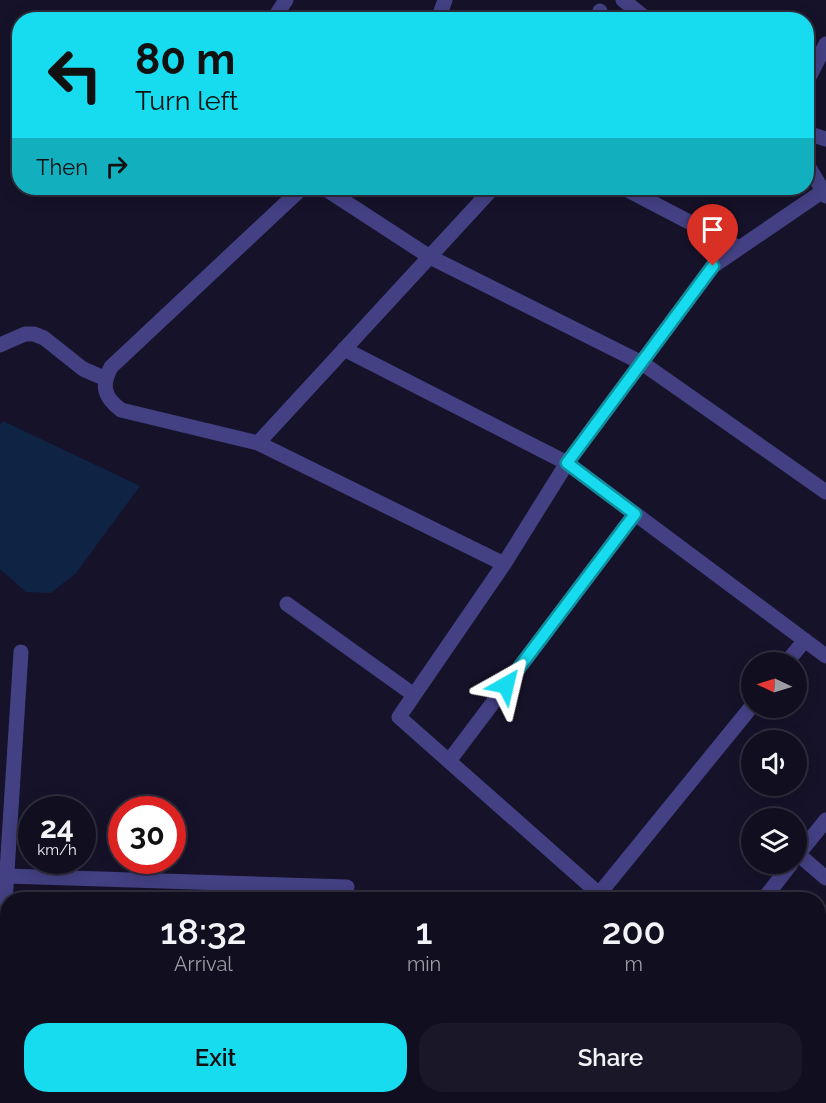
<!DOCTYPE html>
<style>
body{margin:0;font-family:Raleway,sans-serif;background:#191728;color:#f1f3f6;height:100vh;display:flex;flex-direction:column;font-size:22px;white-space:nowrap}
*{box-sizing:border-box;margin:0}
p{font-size:20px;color:#9c9ca4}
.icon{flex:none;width:33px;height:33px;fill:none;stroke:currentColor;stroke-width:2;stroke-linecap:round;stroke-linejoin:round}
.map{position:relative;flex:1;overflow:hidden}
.drawer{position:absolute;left:0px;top:892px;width:826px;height:212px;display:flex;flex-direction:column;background:#100e1f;border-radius:24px 24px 0 0;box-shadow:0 3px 15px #0003,0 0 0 2px #302e3d}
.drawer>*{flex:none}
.guide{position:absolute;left:12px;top:12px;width:802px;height:183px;border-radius:24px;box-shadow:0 3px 15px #0003,0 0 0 2px #302e3d;background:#17dbee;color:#111;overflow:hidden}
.needle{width:39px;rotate:274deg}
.buttons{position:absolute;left:741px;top:652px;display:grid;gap:12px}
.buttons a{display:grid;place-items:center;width:66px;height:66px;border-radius:50%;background:#100e1f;box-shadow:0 3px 15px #0003,0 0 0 2px #302e3d;font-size:30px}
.speed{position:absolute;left:18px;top:796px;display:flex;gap:12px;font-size:30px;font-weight:700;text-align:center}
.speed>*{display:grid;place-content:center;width:78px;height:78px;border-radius:50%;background:#100e1f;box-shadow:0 3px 15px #0003,0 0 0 2px #302e3d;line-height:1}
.speed small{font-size:15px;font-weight:400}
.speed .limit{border:9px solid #d22;background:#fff;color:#111}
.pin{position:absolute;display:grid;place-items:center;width:51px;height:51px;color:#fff;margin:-62px -26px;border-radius:50% 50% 50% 0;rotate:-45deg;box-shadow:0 0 6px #0007}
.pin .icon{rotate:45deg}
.me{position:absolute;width:66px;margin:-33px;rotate:37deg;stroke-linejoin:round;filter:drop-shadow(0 0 4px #0008)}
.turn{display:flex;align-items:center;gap:21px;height:126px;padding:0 24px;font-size:27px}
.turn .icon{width:78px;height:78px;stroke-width:2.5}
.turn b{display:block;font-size:42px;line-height:51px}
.then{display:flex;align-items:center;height:57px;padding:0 24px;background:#0003;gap:12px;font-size:22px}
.eta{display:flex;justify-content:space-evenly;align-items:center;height:102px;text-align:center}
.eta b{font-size:36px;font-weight:600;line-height:42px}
.action{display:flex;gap:12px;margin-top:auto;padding:12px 24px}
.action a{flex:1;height:69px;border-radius:24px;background:#17dbee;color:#111;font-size:24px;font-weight:600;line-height:69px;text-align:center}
.action a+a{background:#191728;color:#f1f3f6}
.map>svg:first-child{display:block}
.water{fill:#0f2345}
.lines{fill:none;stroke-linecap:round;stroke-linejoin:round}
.street{stroke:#434184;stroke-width:15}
.route-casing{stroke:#0f8e9b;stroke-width:15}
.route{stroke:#17dbee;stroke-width:10}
</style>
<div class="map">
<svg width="826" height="1103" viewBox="0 0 826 1103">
<rect width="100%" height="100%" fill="#161229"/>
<path class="water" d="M 3,421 L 140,486 L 76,573 L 51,593 L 26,592 L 0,569 L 0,425 Z"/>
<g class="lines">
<path class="street" d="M 623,0 L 648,20
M 273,20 L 286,0
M 438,20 L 445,0
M 598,20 L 600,11
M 807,81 L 826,44
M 807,133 L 826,139
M 807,164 L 826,196
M 302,188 L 111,367 C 101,386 104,397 121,410 L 258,443 L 504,564 L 567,463 L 713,266 L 826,189
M 324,188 L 430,257 L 642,363 L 826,492
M 624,188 L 739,248
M 0,345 L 25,334 L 34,334 L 44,338 L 83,369 L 106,379
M 344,349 L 567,463 L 826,656
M 258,443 L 493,188
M 504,564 L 399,717 L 606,900
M 287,604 L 414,695
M 786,663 L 805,640
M 449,761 L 635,514
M 799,855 L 826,878
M 796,857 L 826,820
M 7,876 L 347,887
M 599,894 L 752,706
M 763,900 L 791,864
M 0,981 L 21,652
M 0,1009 L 8,1009
M 819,1093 L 826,1099
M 270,1103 L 271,1096
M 699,1103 L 705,1096"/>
</g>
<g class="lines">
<g class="route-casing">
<path id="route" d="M 506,685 L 635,514 L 567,463 L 713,266"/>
</g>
<use href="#route" class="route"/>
</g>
</svg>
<div class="buttons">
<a><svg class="needle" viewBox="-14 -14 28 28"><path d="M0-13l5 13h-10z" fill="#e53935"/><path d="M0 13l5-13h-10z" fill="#9c9ca4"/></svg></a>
<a><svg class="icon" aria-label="sound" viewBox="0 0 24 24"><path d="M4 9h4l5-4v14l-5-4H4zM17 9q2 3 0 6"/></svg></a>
<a><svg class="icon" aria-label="layers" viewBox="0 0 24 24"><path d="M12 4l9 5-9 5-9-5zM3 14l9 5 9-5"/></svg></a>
</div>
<div class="speed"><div>24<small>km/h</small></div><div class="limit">30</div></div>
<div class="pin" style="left:713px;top:266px;background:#d93025"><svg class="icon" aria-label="arrive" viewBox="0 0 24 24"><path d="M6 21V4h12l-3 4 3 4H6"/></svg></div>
<svg class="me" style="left:506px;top:685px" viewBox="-20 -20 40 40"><path d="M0-17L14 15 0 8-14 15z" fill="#17dbee" stroke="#fff" stroke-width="4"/></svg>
<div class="guide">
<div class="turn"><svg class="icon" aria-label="left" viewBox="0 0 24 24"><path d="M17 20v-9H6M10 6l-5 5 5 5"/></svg><div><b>80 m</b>Turn left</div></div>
<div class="then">Then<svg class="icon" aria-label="right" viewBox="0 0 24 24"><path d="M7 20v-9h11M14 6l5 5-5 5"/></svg></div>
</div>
<section class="drawer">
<div class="eta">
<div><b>18:32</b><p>Arrival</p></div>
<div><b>1</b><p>min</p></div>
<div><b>200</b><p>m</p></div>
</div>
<div class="action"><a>Exit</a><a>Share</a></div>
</section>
</div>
